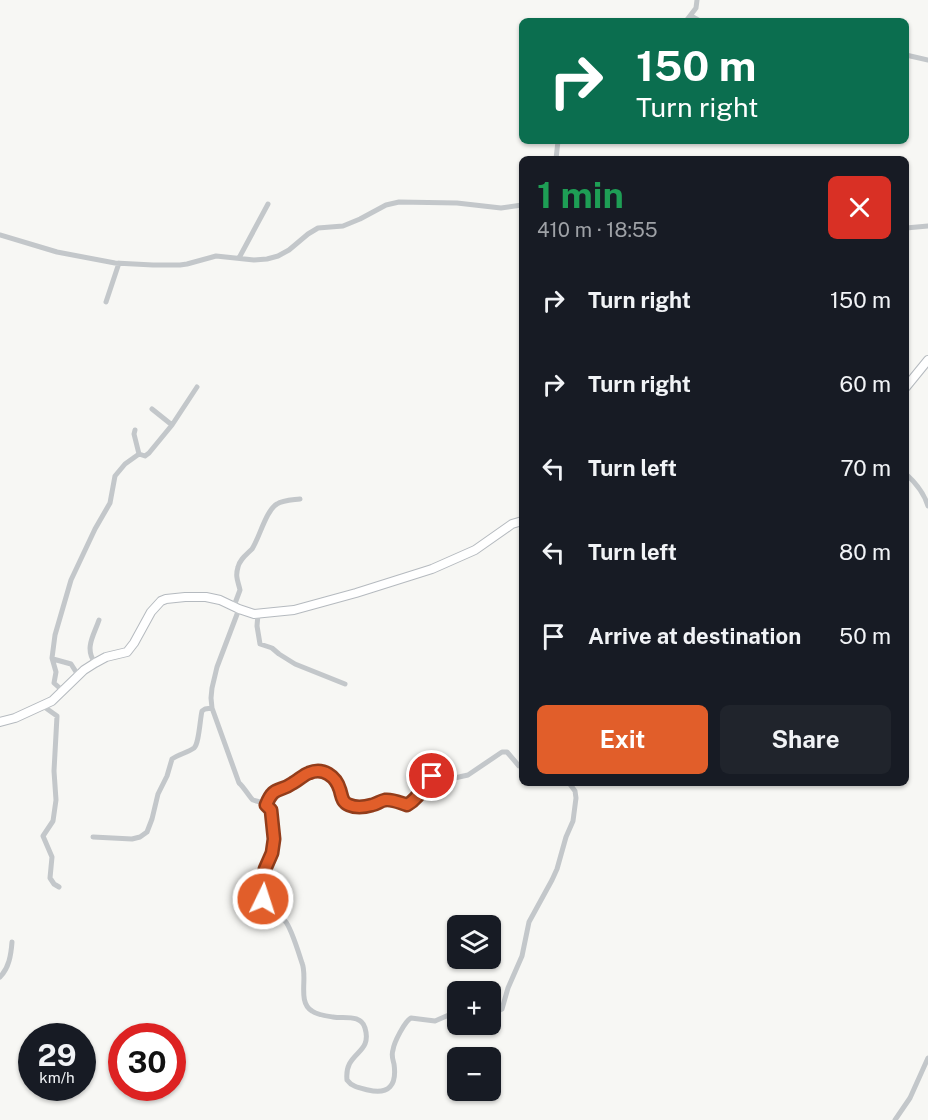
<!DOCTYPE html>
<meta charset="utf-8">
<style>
body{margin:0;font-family:"Public Sans",sans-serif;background:#20242c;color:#f1f3f6;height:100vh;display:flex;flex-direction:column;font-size:22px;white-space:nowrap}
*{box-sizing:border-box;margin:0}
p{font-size:20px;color:#9ea1a6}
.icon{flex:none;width:33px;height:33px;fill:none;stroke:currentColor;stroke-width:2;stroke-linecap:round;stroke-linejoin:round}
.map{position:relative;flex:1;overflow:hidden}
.drawer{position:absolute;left:519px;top:156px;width:390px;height:630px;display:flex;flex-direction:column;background:#171b24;border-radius:9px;box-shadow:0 2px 4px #0004}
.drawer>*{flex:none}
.top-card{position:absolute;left:519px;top:18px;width:390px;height:126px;border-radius:9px;box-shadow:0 2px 4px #0004;background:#0b6e4f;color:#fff;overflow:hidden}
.tools{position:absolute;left:447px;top:915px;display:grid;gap:12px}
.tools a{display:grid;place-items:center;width:54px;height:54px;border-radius:9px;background:#171b24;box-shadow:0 2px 4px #0004;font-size:30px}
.speed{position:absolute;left:18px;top:1023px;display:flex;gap:12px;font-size:30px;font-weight:700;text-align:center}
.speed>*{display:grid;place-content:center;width:78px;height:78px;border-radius:50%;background:#171b24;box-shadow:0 2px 4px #0004;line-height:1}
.speed small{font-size:15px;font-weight:400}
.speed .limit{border:9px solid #d22;background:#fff;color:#111}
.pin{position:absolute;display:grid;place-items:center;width:51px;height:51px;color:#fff;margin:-26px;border:3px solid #fff;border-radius:50%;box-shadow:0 2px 6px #0007}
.me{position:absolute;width:66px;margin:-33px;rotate:4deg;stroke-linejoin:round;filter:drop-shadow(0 0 4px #0008)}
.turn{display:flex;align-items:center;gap:21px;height:126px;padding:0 18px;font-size:27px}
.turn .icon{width:78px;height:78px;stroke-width:2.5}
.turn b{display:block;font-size:42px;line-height:51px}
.round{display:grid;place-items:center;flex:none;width:63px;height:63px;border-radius:9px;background:#20242c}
.head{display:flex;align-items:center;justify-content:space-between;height:102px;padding:0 18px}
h1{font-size:36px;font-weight:700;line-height:45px;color:#1e9e55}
.action{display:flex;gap:12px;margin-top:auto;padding:12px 18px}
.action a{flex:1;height:69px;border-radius:9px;background:#e15e2a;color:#fff;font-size:24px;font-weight:700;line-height:69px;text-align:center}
.action a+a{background:#20242c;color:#f1f3f6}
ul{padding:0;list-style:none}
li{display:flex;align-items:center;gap:18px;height:84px;padding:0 18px}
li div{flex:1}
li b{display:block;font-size:22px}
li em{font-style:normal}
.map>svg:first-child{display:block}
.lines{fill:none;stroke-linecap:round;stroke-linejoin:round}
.secondary-casing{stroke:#b5babf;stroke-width:10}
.street{stroke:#c3c7ca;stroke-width:5}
.secondary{stroke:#fff;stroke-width:8}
.route-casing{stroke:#923d1b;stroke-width:15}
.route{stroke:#e15e2a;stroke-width:10}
</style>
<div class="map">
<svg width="928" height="1120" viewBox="0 0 928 1120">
<rect width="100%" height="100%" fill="#f7f7f4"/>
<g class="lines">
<g class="secondary-casing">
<path id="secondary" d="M 906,387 L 928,360
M 0,722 L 15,718 L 52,701 L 84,670 L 95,663 L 106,657 L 127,652 L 134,643 L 151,612 L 161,601 L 166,599 L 185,597 L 206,597 L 220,600 L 239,609 L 254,614 L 294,610 L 356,593 L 432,569 L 475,550 L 512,524 L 522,521"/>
</g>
<path class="street" d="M 691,16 L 700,21
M 686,21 L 696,8 L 697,0
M 906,55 L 928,60
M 556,159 L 558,141
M 906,228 L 928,226
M 0,235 L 57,252 L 115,263 L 153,265 L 180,265 L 187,264 L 216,256 L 254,260 L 267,259 L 278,256 L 289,250 L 308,234 L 318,228 L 343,226 L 360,219 L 386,205 L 399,202 L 457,203 L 501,208 L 522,205
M 239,258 L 268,204
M 106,302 L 119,263
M 152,409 L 172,425
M 135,430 L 134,434 L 139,454
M 906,474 C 916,483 924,493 928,506
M 234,606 L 240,590 C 238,581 235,577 238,567 C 240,559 246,555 252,549 C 259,539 266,510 277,504 C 283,500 293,500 300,499
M 239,609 L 217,667 L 212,688 L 211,698 L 212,708 L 239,783 C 244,787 250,798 253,800 C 258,802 266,802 270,807 C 272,811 272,817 272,821 C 273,830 274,839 273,848 C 272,854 268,859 266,865 C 262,874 261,896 264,906 C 267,916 278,915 285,921 C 291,927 299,954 302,963 C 308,977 297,1002 312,1011 C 318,1015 326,1016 333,1017 C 344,1019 361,1014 365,1028 C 373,1055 344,1051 347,1080 C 352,1087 360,1088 368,1090 C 389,1095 397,1085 394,1064 C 393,1060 391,1055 393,1050 C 394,1042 405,1021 411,1018 L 435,1021 L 458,1011
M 258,614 L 257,626 L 260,644 L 272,648 L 279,654 L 295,664 L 345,684
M 53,659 L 71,664 L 78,675
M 95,663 C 84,648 94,635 99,620
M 63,691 L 54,683 L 56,672 L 52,658 L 55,635 L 71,580 L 95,529 L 110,503 L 115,476 L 125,464 L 139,454 L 145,456 L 149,453 L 172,425 L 197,387
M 43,706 L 57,716 L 54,771 L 56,800 L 53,821 L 43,836 L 52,857 L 50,878 L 54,884 L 59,887
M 266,805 C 268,801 269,795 273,792 C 276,790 282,789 286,787 C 300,781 313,763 329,774 C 340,781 338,794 345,803 L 356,807 L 365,807 L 374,805 L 383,800 L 388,800 L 407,805 C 421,798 423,783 434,775 L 450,779 L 468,775 L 502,752 L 507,752 L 519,766 L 522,767
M 93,837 L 132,839 L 140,837 L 147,832 L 152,819 L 158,794 L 167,776 L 172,759 C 179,754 187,753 194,748 C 199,744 200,719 202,711 L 205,709 L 212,708
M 0,977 C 9,968 11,955 12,942
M 490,1010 L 498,1011 L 502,1009 L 508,988 L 522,956 L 529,922 L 552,880 L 557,869 L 566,837 L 573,821 L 576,798 L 575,791 L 569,783
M 895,1120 L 910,1098 L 928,1058"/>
<use href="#secondary" class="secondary"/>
</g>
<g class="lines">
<g class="route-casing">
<path id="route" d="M 263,899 L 265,869 L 272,853 L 274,839 L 271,810 L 266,805 C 274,785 279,793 293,783 C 299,780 303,775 309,773 C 323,767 336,776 340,790 C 342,797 342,802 349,805 C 356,808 365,807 372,805 C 377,804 380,801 385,800 C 393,799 400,803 407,805 C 420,798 422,786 432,776"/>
</g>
<use href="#route" class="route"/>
</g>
</svg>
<div class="tools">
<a><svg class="icon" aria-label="layers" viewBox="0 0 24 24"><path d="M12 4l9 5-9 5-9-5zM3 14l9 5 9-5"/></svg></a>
<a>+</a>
<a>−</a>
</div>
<div class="speed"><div>29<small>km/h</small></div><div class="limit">30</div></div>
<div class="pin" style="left:432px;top:776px;background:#d93025"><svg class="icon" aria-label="arrive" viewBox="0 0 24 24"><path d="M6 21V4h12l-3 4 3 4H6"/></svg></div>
<svg class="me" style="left:263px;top:899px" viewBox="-20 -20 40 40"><circle r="17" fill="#e15e2a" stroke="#fff" stroke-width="3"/><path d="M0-11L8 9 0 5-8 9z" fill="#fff"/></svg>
<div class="top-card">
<div class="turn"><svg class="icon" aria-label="right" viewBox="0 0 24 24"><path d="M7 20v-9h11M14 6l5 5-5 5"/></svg><div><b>150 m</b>Turn right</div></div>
</div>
<section class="drawer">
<div class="head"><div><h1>1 min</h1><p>410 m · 18:55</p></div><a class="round" style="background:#d93025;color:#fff"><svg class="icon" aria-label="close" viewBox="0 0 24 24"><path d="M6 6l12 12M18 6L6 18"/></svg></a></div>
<ul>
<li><svg class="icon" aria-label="right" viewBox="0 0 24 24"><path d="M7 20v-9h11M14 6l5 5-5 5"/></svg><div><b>Turn right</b></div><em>150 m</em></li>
<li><svg class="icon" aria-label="right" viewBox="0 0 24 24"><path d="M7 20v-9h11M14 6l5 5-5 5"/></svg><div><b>Turn right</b></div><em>60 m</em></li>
<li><svg class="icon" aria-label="left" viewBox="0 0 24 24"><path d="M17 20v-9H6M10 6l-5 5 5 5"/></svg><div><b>Turn left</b></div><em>70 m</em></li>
<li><svg class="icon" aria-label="left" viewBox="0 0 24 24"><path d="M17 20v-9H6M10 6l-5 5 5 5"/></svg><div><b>Turn left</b></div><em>80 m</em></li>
<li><svg class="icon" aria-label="arrive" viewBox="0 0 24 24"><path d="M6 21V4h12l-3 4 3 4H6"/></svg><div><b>Arrive at destination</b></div><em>50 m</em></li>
</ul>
<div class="action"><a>Exit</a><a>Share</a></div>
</section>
</div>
